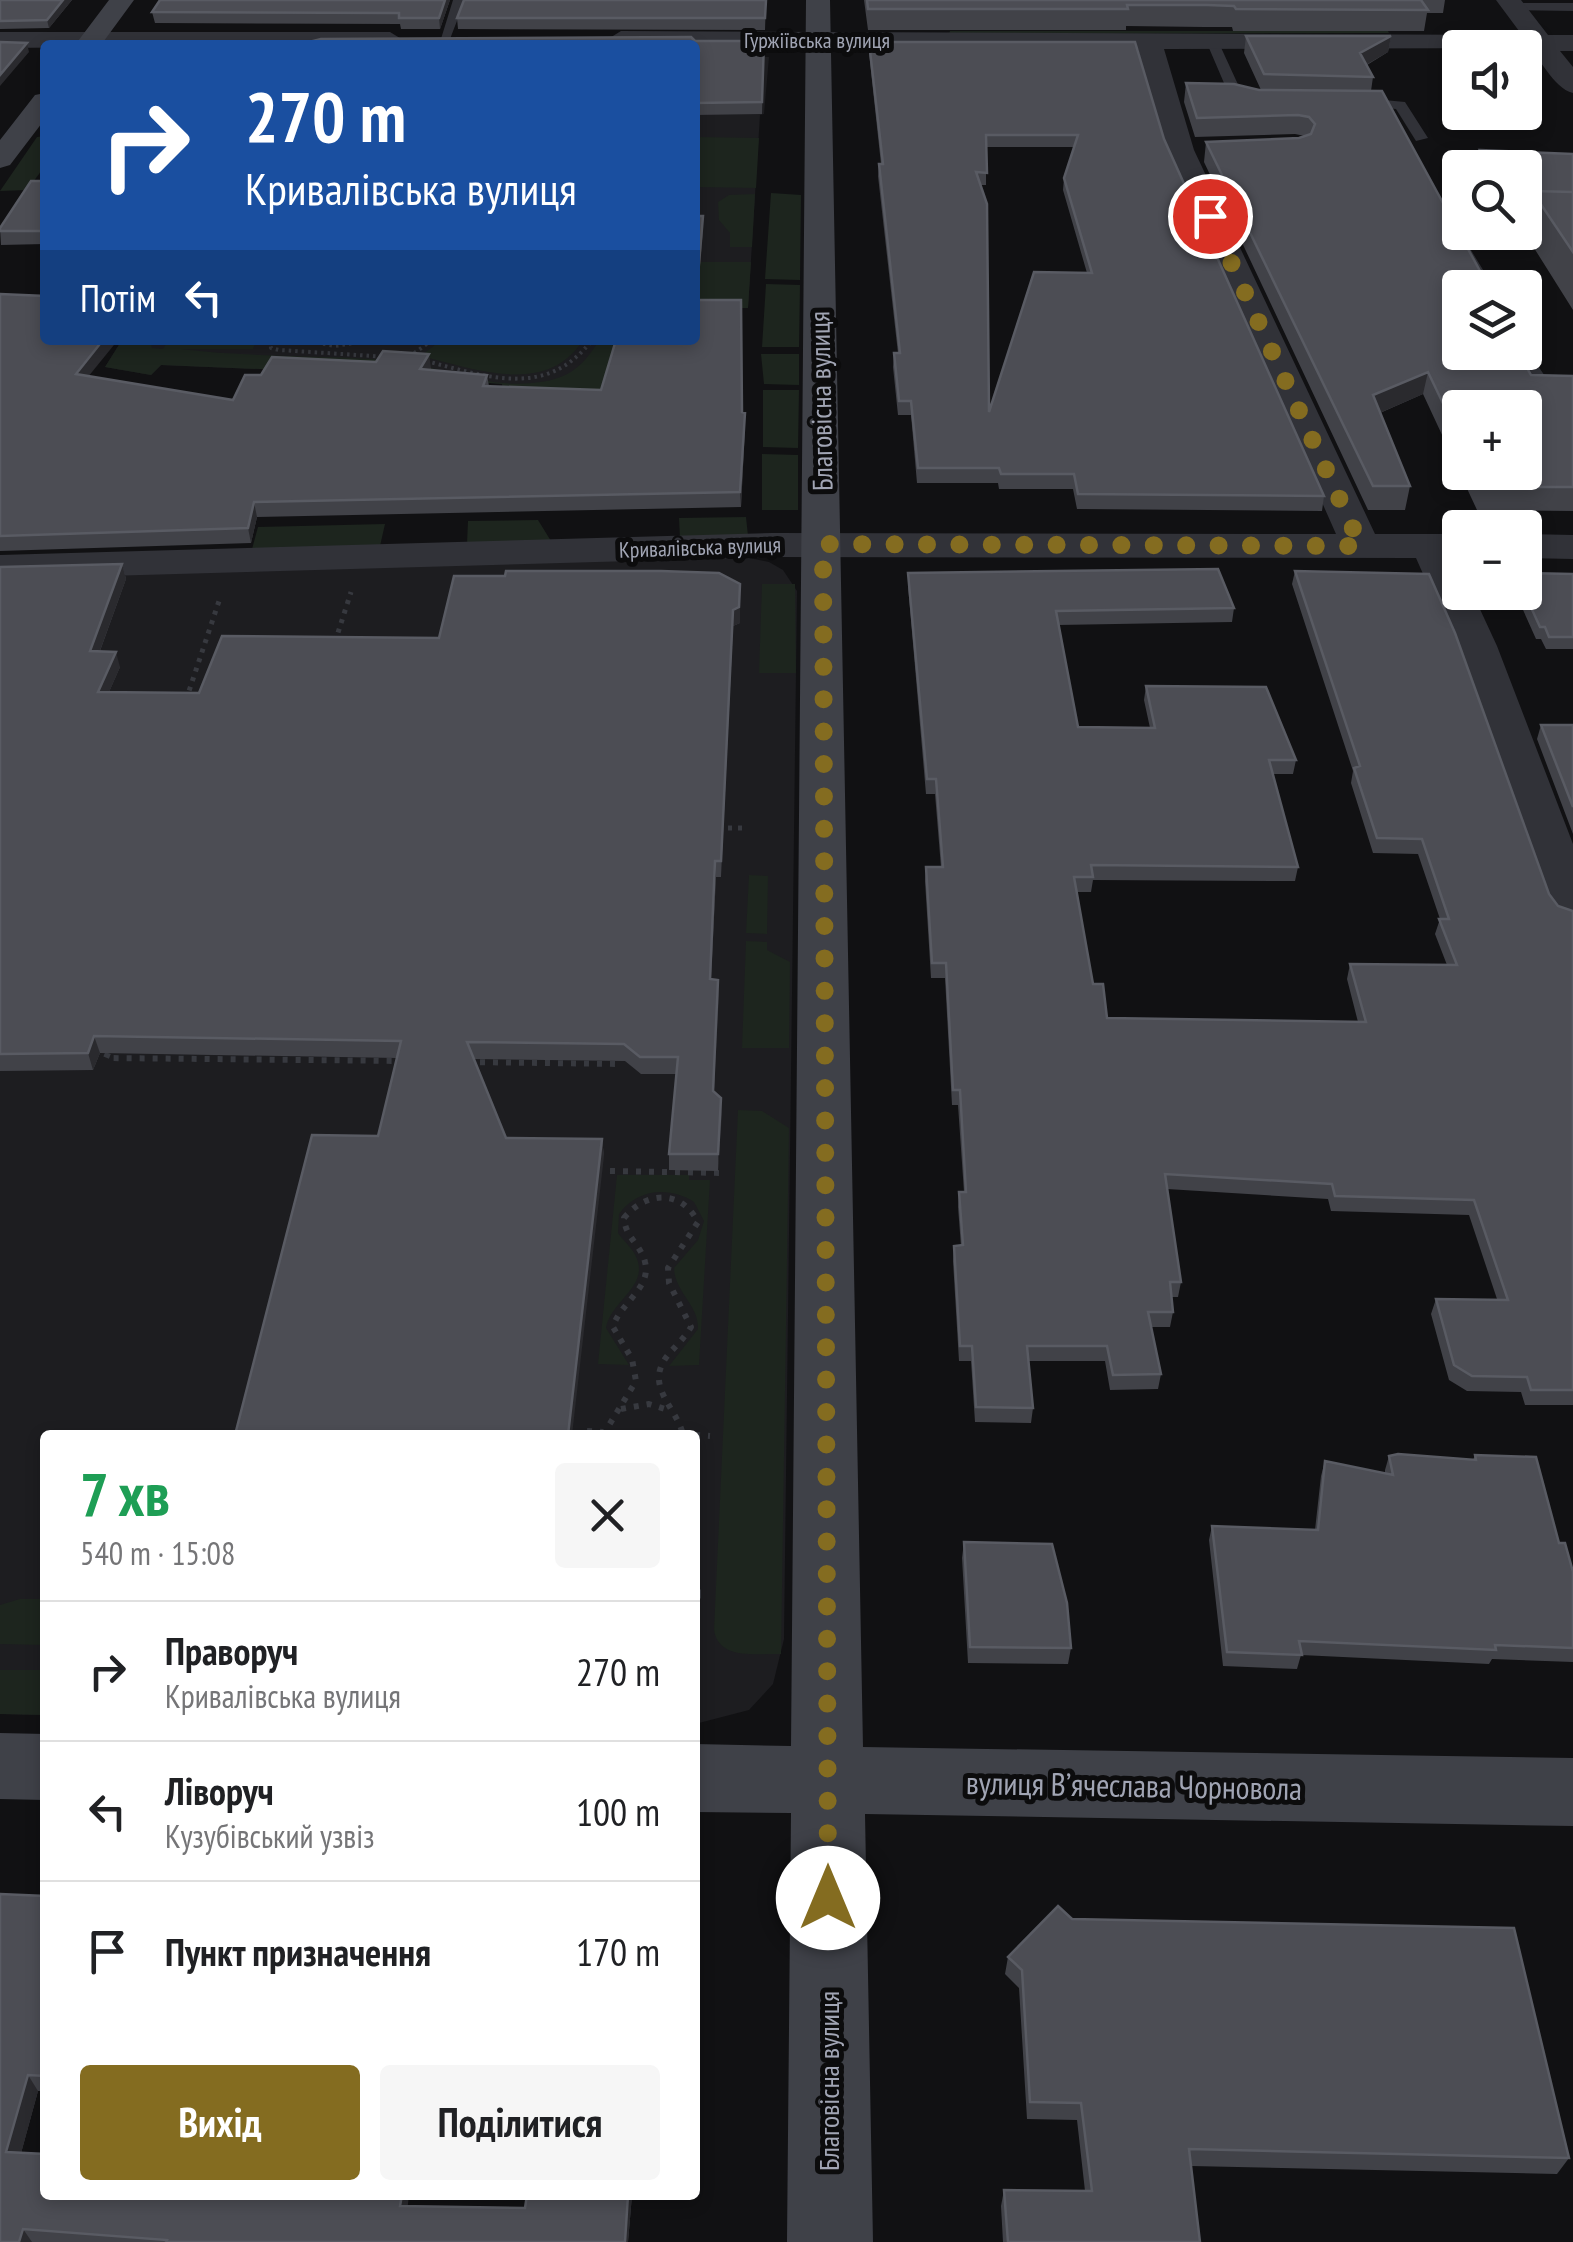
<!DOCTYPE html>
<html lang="uk">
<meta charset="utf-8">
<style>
body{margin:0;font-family:"PT Sans Narrow",sans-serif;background:#f6f6f6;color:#202124;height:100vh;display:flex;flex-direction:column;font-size:38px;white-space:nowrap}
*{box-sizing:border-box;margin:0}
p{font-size:32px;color:#757577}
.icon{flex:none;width:55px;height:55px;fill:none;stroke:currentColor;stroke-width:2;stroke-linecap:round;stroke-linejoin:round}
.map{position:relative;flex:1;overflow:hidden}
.sheet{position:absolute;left:40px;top:1430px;width:660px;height:770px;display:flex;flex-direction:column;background:#fff;border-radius:10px;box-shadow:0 5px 15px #0003}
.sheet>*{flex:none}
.top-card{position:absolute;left:40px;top:40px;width:660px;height:305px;border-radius:10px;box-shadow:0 5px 15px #0003;background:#1a4fa0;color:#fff;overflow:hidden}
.buttons{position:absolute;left:1442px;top:30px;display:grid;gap:20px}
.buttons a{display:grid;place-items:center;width:100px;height:100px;border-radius:10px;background:#fff;box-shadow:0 5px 15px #0003;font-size:50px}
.pin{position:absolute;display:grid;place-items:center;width:85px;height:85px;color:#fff;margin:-42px;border:5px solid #fff;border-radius:50%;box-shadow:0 2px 10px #0007}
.me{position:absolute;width:110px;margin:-55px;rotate:0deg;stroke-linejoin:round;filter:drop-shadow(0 0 8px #0008)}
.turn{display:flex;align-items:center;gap:35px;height:210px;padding:0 40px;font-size:45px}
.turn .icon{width:130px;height:130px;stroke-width:2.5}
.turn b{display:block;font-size:70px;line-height:85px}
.then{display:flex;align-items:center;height:95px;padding:0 40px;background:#0003;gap:20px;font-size:38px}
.round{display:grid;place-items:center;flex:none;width:105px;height:105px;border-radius:10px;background:#f6f6f6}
.overview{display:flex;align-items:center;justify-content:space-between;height:170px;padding:0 40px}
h1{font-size:60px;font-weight:800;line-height:75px;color:#1e9e55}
.button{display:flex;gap:20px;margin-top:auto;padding:20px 40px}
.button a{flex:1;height:115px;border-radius:10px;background:#846c20;color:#fff;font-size:40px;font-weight:800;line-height:115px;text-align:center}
.button a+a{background:#f6f6f6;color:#202124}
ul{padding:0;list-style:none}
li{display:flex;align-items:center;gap:30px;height:140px;padding:0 40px;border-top:2px solid #e0e0e0}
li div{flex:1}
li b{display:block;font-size:38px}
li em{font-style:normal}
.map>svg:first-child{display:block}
.built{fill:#1d1d20}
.green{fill:#1d251e}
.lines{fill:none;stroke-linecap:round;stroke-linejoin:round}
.path-far3{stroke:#37393f;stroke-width:4;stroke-dasharray:2.5 4;stroke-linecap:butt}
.path-far2{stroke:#37393f;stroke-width:5;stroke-dasharray:4 6;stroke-linecap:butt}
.path-far1{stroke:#37393f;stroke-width:6;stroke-dasharray:5 8;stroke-linecap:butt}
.path{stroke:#37393f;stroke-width:9;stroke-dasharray:6 10;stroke-linecap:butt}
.service{fill:#313238;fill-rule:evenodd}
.minor{fill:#313238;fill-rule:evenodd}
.secondary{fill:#3f4148;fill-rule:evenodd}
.wall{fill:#414248;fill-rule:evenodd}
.shaded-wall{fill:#2a2a2e}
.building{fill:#4c4d54;stroke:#595b63;stroke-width:2.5;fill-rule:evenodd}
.route{stroke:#846c20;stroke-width:18;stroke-dasharray:0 32.4}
.labels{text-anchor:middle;stroke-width:10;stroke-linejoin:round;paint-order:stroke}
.far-street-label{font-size:22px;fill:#a1a5b4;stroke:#0c0c0d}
.street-label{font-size:28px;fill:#a1a5b4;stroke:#0c0c0d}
.near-street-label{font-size:32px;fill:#a1a5b4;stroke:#0c0c0d}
</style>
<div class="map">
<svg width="1573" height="2242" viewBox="0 0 1573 2242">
<rect width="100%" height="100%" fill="#111113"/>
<path class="built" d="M 695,57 L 769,57 L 764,114 L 760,115 L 748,308 L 695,308 Z
M 122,340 L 618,340 L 606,394 L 503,388 L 502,384 L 378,374 L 161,365 L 151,375 L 105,367 Z
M 735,555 L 769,562 L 783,570 L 797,591 L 784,1639 L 773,1684 L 749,1710 L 695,1724 L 695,1435 L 45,1435 L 45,1715 L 0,1714 L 0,578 Z"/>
<path class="green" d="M 950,31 L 1388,31 L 1389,33 L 949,34 Z
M 45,136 L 45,166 L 27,190 L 0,191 L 37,137 Z
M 695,137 L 759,138 L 756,188 L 695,187 Z
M 771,193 L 801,195 L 800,280 L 765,279 Z
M 755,194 L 752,247 L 730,247 L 730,233 L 719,220 L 718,202 L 729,195 Z
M 695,262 L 751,262 L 748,308 L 695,308 Z
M 766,284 L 800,285 L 799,347 L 762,347 Z
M 122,340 L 150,340 L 152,348 L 163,349 L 168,340 L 257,340 L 253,349 L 181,349 C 251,358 325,354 396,361 C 441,367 486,388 532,383 C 566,380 582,369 599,340 L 618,340 L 606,394 L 503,388 L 502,384 L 380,374 L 161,365 L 151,375 L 105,367 Z
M 441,340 L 583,340 C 547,397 475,369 421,356 Z
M 761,354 L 799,354 L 799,385 L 764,384 Z
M 763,390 L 799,390 L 798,448 L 763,447 Z
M 762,454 L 798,455 L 798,510 L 762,510 Z
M 746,517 L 748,536 L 680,538 L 679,518 Z
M 538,520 L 551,541 L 467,544 L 468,521 Z
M 385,524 L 380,546 L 252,549 L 258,527 Z
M 762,584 L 795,584 L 796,673 L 759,673 Z
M 749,875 L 768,876 L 767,934 L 746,933 Z
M 746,941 L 767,942 L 767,950 L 790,962 L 789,1048 L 742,1048 Z
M 738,1110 L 762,1111 L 789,1128 L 781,1654 C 757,1653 719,1661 714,1630 Z
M 617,1175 L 689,1175 L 689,1180 L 710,1180 L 699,1365 L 669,1366 L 698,1329 C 699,1305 675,1293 674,1268 L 698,1240 L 704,1221 L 694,1202 C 669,1186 637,1189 619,1214 L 618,1233 C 624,1242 633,1248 637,1259 C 648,1287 610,1302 606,1328 L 629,1365 L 598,1364 Z
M 20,1599 L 45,1599 L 45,1645 L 0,1644 L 0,1605 Z
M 0,1670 L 45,1670 L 45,1715 L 0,1714 Z"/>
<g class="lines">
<path class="path-far3" d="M 270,340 L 271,348 L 279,350 L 389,357
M 304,340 L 335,346 L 373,340
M 409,357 L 432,340
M 426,361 C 488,377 547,399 592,340"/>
<path class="path-far2" d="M 335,642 L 351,592
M 186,700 L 220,598
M 718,828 L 742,828"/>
<path class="path-far1" d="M 108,1053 L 106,1058 L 404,1061
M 467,1062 L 621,1064
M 610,1171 L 726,1173
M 621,1409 L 649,1404 L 671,1411
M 587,1431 L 603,1432
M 603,1435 L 636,1381 L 632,1359 L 613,1327 C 619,1304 652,1288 645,1262 C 641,1245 625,1237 624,1218 C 646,1191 681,1189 698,1222 L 668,1268 L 669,1283 L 691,1327 C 684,1339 673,1348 665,1359 C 646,1388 677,1408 683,1435
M 695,1435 L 710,1436"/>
<path class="path" d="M 695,1594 L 701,1594"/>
<path class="service" d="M 453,0 L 465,0 L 450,39 L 440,42 Z
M 1513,3 L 1573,3 L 1573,11 L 1509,10 Z
M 1212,37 L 1218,41 L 1241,91 L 1264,98 L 1264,104 L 1230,97 L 1206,41 Z
M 1352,97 L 1405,102 L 1428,138 L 1416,141 L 1396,109 L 1347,104 L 1347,98 Z
M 1460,217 L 1460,232 L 1494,288 L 1478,288 L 1442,222 Z
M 1525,347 L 1549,382 L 1546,386 L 1534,386 L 1515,352 L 1525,352 Z"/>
<path class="minor" d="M 1496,0 L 1521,0 L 1548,35 L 1573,35 L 1573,51 L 1560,51 L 1573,67 L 1573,93 C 1552,88 1541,55 1525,48 L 1164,49 L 1194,150 L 1375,534 L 1460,534 L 1460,558 L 1456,558 L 1460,592 L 1472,592 L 1497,646 L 1573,844 L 1573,923 L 1556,919 L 1548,908 L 1455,646 L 1416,558 L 772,557 L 0,579 L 0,555 L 772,533 L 1336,534 L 1166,150 L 1138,49 L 615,45 L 608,39 L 621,31 L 1522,35 Z
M 0,32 L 390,32 L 403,40 L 399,45 L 0,48 Z
M 1525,534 L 1573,535 L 1573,559 L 1525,558 Z"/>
<path class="secondary" d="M 109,0 L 134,0 L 101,45 L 75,45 Z
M 806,0 L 830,0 L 863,1747 L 1573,1758 L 1573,1826 L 865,1814 L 873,2242 L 787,2242 L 791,1813 L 695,1812 L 695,1744 L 791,1746 Z
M 45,93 L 45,119 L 10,165 L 0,168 L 0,140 L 35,95 Z
M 0,1733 L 45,1734 L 45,1800 L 0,1799 Z"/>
</g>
<path class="wall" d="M 0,0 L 72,0 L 49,28 L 0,29 Z
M 160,0 L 450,0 L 440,29 L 401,29 L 400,24 L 155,23 L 152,12 Z
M 766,0 L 765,30 L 458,29 L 457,18 Z
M 864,0 L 1445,0 L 1443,13 L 1427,13 L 1424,31 L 1233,31 L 1232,27 L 1204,27 L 1126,26 L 1126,30 L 868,30 Z
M 1246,36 L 1391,36 L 1388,52 L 1367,65 L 1373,77 L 1371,91 L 1486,282 L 1485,288 L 1460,288 L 1531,375 L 1573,376 L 1573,511 L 1477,510 L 1423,394 L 1380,413 L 1410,486 L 1405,510 L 1368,510 L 1204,162 L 1206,142 L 1299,138 L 1305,136 L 1295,134 L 1195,137 L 1184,102 L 1186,83 L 1261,90 L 1244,53 ZM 1460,408 L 1525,472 L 1460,472 Z
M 695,41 L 764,41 L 762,114 L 695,115 Z
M 869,42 L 1164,139 L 1324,496 L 1322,511 L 1077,509 L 1073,489 L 999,489 L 998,483 L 917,483 L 911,415 L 898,415 L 893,367 L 894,353 L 898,353 L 878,176 L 879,164 L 881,164 L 869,53 ZM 986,147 L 1074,147 L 1064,178 L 1063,190 L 1087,273 L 989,412 L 980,185 L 986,185 Z
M 1480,150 L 1573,154 L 1573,310 L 1524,232 L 1527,214 L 1525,214 L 1525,168 L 1482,168 L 1477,159 Z
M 45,179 L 45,244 L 1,245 L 0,228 Z
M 695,216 L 703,229 L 697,300 L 742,412 L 745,427 L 741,507 L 257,517 L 251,543 L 0,551 L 0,294 L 89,376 L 233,400 L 261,375 L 431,368 L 430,370 L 487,375 L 489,386 L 601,390 Z
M 122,564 L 126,579 L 100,651 L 120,667 L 109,692 L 199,693 L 439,638 L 740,623 L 733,626 L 721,877 L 716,877 L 711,979 L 718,980 L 714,1092 L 721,1098 L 718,1171 L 669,1170 L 669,1154 L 676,1074 L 641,1074 L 625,1061 L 474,1059 L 506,1138 L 602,1139 L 604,1156 L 378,1136 L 397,1058 L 100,1053 L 93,1070 L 0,1071 L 0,567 Z
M 1295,571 L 1558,906 L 1573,911 L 1573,1405 L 1525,1405 L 1521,1392 L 1467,1391 L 1449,1380 L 1431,1314 L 1436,1299 L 1497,1299 L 1469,1215 L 1331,1211 L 1328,1199 L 1167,1189 L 1181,1282 L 1178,1297 L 1172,1297 L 1173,1312 L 1170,1327 L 1151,1327 L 1161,1374 L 1158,1389 L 1110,1390 L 1105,1361 L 1029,1361 L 1033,1408 L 1031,1423 L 975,1422 L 971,1361 L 959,1361 L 953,1261 L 954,1246 L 961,1246 L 958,1207 L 959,1192 L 964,1192 L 958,1105 L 952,1105 L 945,978 L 931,978 L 925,881 L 926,867 L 941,867 L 935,794 L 926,794 L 908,586 L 908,573 L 1234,608 L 1232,622 L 1058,625 L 1078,727 L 1150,728 L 1144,700 L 1146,686 L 1296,760 L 1293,774 L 1273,774 L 1298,867 L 1295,881 L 1093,880 L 1091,892 L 1076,892 L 1093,984 L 1107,1018 L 1358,1022 L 1347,979 L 1350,964 L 1447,965 L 1435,934 L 1440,919 L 1418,854 L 1373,853 L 1351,783 L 1353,771 L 1292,584 Z
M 1573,574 L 1573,649 L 1546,649 L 1541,639 L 1536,639 L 1515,592 L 1525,592 Z
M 1541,725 L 1573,725 L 1573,834 L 1537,739 Z
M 1475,1455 L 1559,1543 L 1573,1572 L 1573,1662 L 1492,1659 L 1489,1664 L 1301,1655 L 1297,1669 L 1223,1666 L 1209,1540 L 1212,1526 L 1315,1530 L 1321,1476 L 1325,1461 L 1385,1474 L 1385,1470 L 1389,1456 L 1473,1460 Z
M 964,1542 L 1071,1648 L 1068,1664 L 968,1663 L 962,1558 Z
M 6,1895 L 45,1896 L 45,2091 L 38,2091 L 21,2153 L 408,2207 L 525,2208 L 527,2195 L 632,2195 L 628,2242 L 0,2242 Z
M 1072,1919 L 1569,2158 L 1557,2174 L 1191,2166 L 1200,2242 L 1003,2242 L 1001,2206 L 1004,2190 L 1085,2191 L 1077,2120 L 1027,2119 L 1019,1988 L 1005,1974 L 1008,1957 Z"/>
<path class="shaded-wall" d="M 63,0 L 72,0 L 49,28 L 47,20 Z
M 445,0 L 450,0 L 440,29 L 439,18 Z
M 1391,36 L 1388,52 L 1357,70 L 1360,53 Z
M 27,43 L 29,52 L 0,86 L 0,75 Z
M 703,216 L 703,229 L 696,314 L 696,300 Z
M 103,340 L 118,340 L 79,388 L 76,374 Z
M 429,354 L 431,368 L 422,383 L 420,369 Z
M 1428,372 L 1423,394 L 1368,418 L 1373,395 Z
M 745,413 L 745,427 L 741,507 L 740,492 Z
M 254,502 L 257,517 L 251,543 L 248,528 Z
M 122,564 L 126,579 L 94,667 L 90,651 Z
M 740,584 L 740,623 L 733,626 L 721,877 L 733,610 Z
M 116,652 L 120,667 L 102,708 L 98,692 Z
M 715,861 L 716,877 L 710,996 L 710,979 Z
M 718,980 L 719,996 L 713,1108 L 713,1091 Z
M 94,1036 L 100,1053 L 93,1070 L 88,1053 Z
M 721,1098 L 722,1114 L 718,1171 L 718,1154 Z
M 602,1139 L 604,1156 L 572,1435 L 568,1435 Z
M 28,2075 L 38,2091 L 17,2168 L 6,2152 Z
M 402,2195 L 409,2195 L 406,2221 L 400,2206 Z
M 628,2195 L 632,2195 L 628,2242 L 625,2242 Z
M 23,2229 L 32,2242 L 19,2242 Z"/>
<path class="building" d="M 0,0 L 63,0 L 47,20 L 0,21 Z
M 160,0 L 445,0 L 439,18 L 399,18 L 399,13 L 152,12 Z
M 464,0 L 766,0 L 765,18 L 457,18 Z
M 867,0 L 1421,0 L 1428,10 L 1236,9 L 1234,6 L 1207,5 L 1127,5 L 1128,9 L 868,9 Z
M 1246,36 L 1391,36 L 1360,53 L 1373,77 L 1264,74 Z
M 691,37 L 695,41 L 764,41 L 762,102 L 695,103 L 695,45 L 297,45 L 321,39 Z
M 0,42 L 27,43 L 0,75 Z
M 869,42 L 1135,42 L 1164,139 L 1324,496 L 1078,494 L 1074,474 L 1001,474 L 999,468 L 918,468 L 911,401 L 899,401 L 894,353 L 900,353 L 879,164 L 883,164 ZM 986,135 L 1078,135 L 1064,178 L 1092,273 L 1034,272 L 989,412 L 987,204 L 976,172 L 987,173 Z
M 1186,83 L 1234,84 L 1259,90 L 1382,91 L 1486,282 L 1476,282 L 1480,288 L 1460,288 L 1460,352 L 1518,352 L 1531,375 L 1573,376 L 1573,487 L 1483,487 L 1476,472 L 1525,472 L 1525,408 L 1460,408 L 1460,439 L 1428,372 L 1373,395 L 1410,486 L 1373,486 L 1206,142 L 1299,138 L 1311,134 L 1315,124 L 1309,117 L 1298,115 L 1197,118 Z
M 1480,150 L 1573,154 L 1573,192 L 1532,191 L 1525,215 L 1525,168 L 1491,168 Z
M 45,179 L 45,231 L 0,231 L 0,228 L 31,181 L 43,181 Z
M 1532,191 L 1573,192 L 1573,252 Z
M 695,216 L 703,216 L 696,300 L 741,300 L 742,412 L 745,413 L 740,492 L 254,502 L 248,528 L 0,536 L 0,294 L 45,296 L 45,340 L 103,340 L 76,374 L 233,400 L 245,375 L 261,375 L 272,357 L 376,362 L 383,351 L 429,354 L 420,369 L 487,375 L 483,386 L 601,390 L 616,340 L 695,340 Z
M 122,564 L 90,651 L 116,652 L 98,692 L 199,693 L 222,636 L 439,638 L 454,576 L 505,576 L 506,571 L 661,571 L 719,573 L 740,584 L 739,607 L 733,610 L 721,861 L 715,861 L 710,979 L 718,980 L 713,1091 L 721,1098 L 718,1154 L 669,1154 L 678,1057 L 640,1057 L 624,1044 L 467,1042 L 506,1138 L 602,1139 L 568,1435 L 235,1435 L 312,1135 L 378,1136 L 401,1041 L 94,1036 L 88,1053 L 0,1054 L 0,567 Z
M 1218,569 L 1234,608 L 1056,611 L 1078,727 L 1155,728 L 1146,686 L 1266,687 L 1296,760 L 1269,760 L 1298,867 L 1091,865 L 1093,877 L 1074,877 L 1093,984 L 1103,984 L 1107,1018 L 1366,1022 L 1350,964 L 1457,965 L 1439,919 L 1449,919 L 1422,839 L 1377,838 L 1354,768 L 1360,766 L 1295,571 L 1429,574 L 1455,633 L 1549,894 L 1558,906 L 1573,911 L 1573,1390 L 1531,1390 L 1527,1377 L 1472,1376 L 1454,1365 L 1436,1299 L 1508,1300 L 1474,1200 L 1335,1196 L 1332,1184 L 1165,1174 L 1181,1282 L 1170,1282 L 1173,1312 L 1148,1312 L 1161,1374 L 1113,1375 L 1107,1346 L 1027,1346 L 1033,1408 L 976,1407 L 972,1346 L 960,1346 L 954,1246 L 963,1245 L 959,1192 L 966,1192 L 960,1090 L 953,1090 L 946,963 L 932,963 L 926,867 L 943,867 L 936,779 L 927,779 L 908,573 Z
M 1525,573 L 1573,574 L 1573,637 L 1549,637 L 1545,627 L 1540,627 L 1524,592 L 1525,592 Z
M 1541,725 L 1573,725 L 1573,807 Z
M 1398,1454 L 1476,1460 L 1475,1455 L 1536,1457 L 1559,1543 L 1565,1543 L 1573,1572 L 1573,1648 L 1495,1645 L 1496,1650 L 1299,1641 L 1302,1655 L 1227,1652 L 1212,1526 L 1318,1530 L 1325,1461 L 1393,1475 L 1389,1456 Z
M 964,1542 L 1052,1544 L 1067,1603 L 1071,1648 L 970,1647 Z
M 0,1894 L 45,1896 L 45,2076 L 28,2075 L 6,2152 L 45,2154 L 45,2195 L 402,2195 L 400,2206 L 525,2208 L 527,2195 L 628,2195 L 625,2242 L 166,2242 L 167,2240 L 23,2229 L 19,2242 L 0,2242 Z
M 1058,1906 L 1072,1919 L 1514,1928 L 1569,2158 L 1189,2149 L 1200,2242 L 1008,2242 L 1004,2190 L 1092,2191 L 1081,2103 L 1030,2102 L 1022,1970 L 1008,1957 Z"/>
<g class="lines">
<path class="route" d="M 828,1898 L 823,544 L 1361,546 L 1210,216"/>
</g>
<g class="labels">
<g class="far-street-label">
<text x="817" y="48">Гуржіївська вулиця</text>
<text transform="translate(700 547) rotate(-2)" y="8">Кривалівська вулиця</text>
</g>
<g class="street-label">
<text transform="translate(821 401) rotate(-91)" y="10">Благовісна вулиця</text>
<text transform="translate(829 2081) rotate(-90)" y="10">Благовісна вулиця</text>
</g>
<g class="near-street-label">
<text transform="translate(1134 1786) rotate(1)" y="11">вулиця Вʼячеслава Чорновола</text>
</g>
</g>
</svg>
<div class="buttons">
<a><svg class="icon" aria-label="sound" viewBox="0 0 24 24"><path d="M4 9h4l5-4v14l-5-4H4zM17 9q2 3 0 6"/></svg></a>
<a><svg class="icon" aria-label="search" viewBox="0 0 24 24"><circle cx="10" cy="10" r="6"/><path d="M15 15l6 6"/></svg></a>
<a><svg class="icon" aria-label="layers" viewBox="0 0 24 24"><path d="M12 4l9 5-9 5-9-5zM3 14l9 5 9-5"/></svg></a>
<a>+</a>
<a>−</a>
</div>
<div class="pin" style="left:1210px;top:216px;background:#d93025"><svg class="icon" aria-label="arrive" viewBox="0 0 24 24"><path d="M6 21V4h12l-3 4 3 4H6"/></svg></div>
<svg class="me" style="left:828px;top:1898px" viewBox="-20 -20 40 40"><circle r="19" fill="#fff"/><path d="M0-13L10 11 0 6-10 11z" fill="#846c20"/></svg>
<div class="top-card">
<div class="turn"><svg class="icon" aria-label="right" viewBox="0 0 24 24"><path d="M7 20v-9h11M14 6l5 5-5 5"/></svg><div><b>270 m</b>Кривалівська вулиця</div></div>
<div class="then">Потім<svg class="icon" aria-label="left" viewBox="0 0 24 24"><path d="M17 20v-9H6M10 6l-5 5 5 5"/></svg></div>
</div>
<section class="sheet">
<div class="overview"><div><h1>7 хв</h1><p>540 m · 15:08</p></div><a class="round"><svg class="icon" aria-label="close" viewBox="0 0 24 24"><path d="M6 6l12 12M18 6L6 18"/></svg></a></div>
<ul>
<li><svg class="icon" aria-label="right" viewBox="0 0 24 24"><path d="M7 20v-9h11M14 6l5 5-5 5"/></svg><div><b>Праворуч</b><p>Кривалівська вулиця</p></div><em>270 m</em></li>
<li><svg class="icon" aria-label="left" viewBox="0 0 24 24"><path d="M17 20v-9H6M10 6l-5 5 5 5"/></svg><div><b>Ліворуч</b><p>Кузубівський узвіз</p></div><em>100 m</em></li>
<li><svg class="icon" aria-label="arrive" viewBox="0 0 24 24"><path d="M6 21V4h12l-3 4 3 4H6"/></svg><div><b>Пункт призначення</b></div><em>170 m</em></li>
</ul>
<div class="button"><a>Вихід</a><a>Поділитися</a></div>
</section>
</div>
